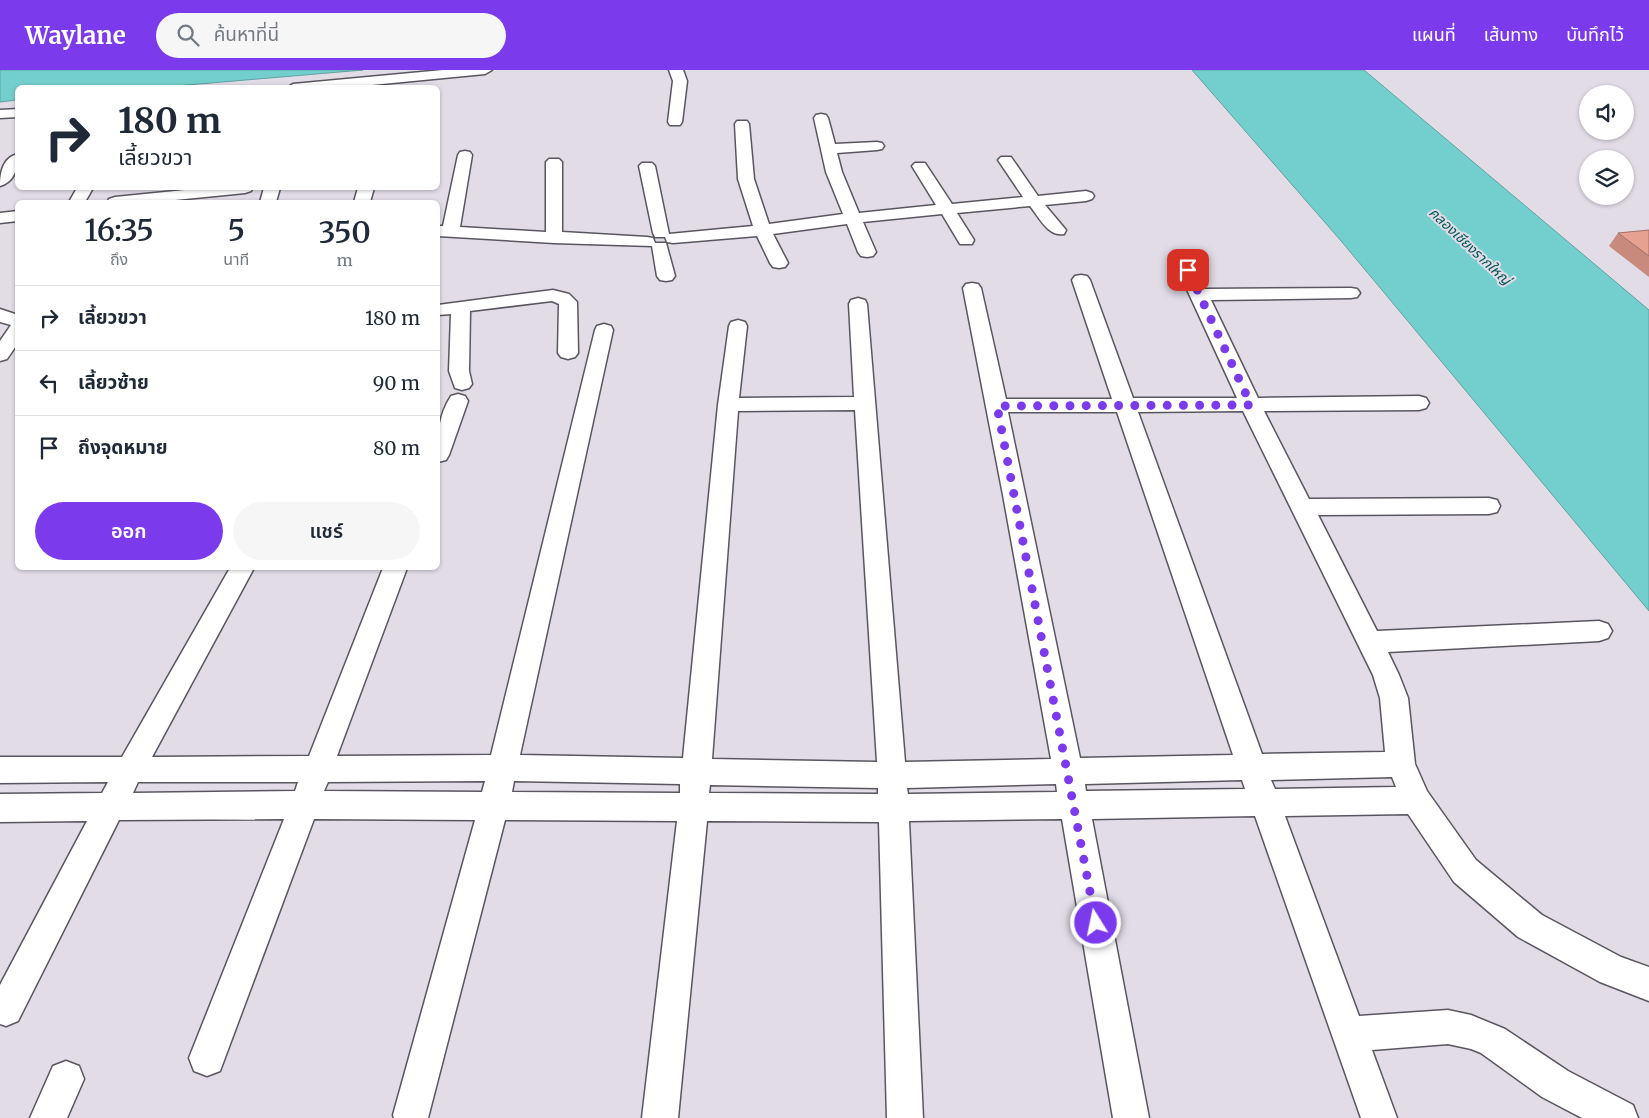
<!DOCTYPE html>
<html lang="th">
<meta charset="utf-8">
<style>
body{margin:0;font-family:Merriweather,"Noto Sans Thai",serif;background:#f6f6f7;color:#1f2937;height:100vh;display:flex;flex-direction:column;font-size:19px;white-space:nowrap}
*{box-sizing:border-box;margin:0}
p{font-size:16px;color:#747a83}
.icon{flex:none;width:28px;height:28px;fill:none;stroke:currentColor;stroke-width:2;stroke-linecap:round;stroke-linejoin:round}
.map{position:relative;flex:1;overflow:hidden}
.sheet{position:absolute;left:15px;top:130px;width:425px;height:370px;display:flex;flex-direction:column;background:#fff;border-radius:8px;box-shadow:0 1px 4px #0004}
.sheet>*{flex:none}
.banner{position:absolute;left:15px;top:15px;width:425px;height:105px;border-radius:8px;box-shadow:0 1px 4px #0004;background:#fff;color:#1f2937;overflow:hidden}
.buttons{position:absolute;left:1579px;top:15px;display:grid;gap:10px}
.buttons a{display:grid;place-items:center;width:55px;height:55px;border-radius:50%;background:#fff;box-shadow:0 1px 4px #0004;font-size:25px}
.pin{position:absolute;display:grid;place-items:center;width:42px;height:42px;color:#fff;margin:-21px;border-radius:10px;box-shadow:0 2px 8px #0006}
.me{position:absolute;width:55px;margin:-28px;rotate:350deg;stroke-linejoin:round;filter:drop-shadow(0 0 4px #0008)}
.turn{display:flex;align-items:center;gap:18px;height:105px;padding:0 20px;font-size:22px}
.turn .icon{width:65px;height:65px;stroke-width:2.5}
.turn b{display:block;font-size:35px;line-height:42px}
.eta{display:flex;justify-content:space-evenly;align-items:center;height:85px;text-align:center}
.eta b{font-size:30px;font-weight:600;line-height:35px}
.cta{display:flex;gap:10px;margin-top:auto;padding:10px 20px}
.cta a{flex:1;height:58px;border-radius:30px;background:#7c3aed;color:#fff;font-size:20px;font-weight:600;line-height:58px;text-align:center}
.cta a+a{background:#f6f6f7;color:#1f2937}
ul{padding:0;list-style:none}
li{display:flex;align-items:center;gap:15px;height:65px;padding:0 20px;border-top:1px solid #e0e1e3}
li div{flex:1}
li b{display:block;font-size:19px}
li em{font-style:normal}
header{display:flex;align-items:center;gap:30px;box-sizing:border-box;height:70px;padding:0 25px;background:#7c3aed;color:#fff}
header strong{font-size:24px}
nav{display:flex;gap:28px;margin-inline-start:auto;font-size:18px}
.search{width:350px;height:45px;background:#f6f6f7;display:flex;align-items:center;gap:12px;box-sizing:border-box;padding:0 18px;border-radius:28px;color:#747a83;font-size:19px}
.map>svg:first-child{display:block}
.water{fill:#73cfce;stroke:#61a1a2}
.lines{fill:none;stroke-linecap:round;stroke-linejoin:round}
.street-casing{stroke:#5a565f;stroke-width:3}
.street{fill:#fff;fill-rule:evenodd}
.wall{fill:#c78a7d}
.building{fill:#e7a191;stroke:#a27166}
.route{stroke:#7c3aed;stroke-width:9;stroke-dasharray:0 16.2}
.labels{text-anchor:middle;stroke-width:4;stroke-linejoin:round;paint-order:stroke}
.far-water-label{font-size:14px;font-style:italic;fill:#005757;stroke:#e1dce6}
</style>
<header>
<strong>Waylane</strong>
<div class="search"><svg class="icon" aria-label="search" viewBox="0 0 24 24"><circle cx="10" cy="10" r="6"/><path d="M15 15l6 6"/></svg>ค้นหาที่นี่</div>
<nav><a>แผนที่</a><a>เส้นทาง</a><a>บันทึกไว้</a></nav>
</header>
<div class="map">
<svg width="1649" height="1048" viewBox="0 0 1649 1048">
<rect width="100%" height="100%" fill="#e1dce6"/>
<path class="water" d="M 0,0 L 363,0 L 164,17 L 18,18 L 17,30 L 0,32 Z
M 1192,0 L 1364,0 L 1649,240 L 1649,541 L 1342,172 Z"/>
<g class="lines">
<g class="street-casing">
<path id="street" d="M 443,0 L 492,0 L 485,4 L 341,18 L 287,18 L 293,14 Z
M 669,0 L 683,0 L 687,11 L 682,52 L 680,55 L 670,55 L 668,52 L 673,11 Z
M 18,39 L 18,47 L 0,48 L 0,40 Z
M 821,44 L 826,45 L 828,48 L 835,74 L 877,72 L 882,73 L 884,76 L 882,79 L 877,80 L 837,83 L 842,102 L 859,143 L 936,135 L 912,96 L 915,93 L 925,93 L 952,134 L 1023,127 L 998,90 L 1001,87 L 1011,87 L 1038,126 L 1086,121 L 1092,123 L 1094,126 L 1092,129 L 1086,131 L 1045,135 L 1066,160 L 1064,164 C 1048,167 1039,147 1030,136 L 957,143 L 974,170 L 972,174 L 960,174 L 942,144 L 863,152 L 876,182 L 873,186 L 867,187 L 861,186 L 858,182 L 847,154 L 773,164 L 788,193 L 785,197 L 779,198 L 773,197 L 770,193 L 757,166 L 673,173 L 667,172 L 665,167 L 655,167 L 653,163 L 639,96 L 642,93 L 652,93 L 655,96 L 669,164 L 753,156 L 738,109 L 735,54 L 737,51 L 747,51 L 749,54 L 754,109 L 769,154 L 843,144 L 826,102 L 814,48 L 816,45 Z
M 465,81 L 470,82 L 472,85 L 460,157 L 546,162 L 546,92 L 549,89 L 559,89 L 562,92 L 562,162 L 647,167 L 653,168 L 655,173 L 666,173 L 675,206 L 672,210 L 666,211 L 660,210 L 657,206 L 652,176 L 554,173 L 438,166 L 438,156 L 443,156 L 458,85 L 460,82 Z
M 18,84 C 18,96 15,112 0,116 C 0,103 3,87 18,84 Z
M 77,118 L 93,118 L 85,132 L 69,132 Z
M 205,118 L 253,118 L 251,121 L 245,123 L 155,132 L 107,132 L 109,129 L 115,127 Z
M 264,118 L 280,118 L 276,132 L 260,132 Z
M 358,118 L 374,118 L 370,132 L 354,132 Z
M 18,141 L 18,151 L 0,153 L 0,143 Z
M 1187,195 L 1193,196 L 1205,219 L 1351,218 L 1357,219 L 1360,223 L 1357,227 L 1351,228 L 1211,230 L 1258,328 L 1419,326 L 1426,328 L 1429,333 L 1426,338 L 1419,340 L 1264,341 L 1309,429 L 1489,428 L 1497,430 L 1500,436 L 1497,442 L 1489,444 L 1318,445 L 1377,561 L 1599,551 L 1608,554 L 1612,561 L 1608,568 L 1599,571 L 1388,582 L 1399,605 L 1408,628 L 1415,694 L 1427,721 L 1476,790 L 1542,845 L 1621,887 L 1649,897 L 1649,931 L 1600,912 L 1518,867 L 1454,812 L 1408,744 L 1285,746 L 1359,946 L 1448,940 L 1471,945 L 1505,959 L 1568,1001 L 1633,1035 L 1638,1048 L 1582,1048 L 1542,1027 L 1481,983 L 1471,979 L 1448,974 L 1372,980 L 1397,1048 L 1361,1048 L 1255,746 L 1092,749 L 1149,1048 L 1113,1048 L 1062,749 L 909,751 L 923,1048 L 887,1048 L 879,752 L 707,751 L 678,1048 L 642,1048 L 677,751 L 505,750 L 428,1048 L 394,1048 L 393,1045 L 475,750 L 314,749 L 220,1001 L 207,1006 L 194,1001 L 189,988 L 284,749 L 119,750 L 18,951 L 6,956 L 0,954 L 0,915 L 87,751 L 0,752 L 0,724 L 102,723 L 108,712 L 0,713 L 0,687 L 122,687 L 230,498 L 254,498 L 152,687 L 309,686 L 383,498 L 407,498 L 337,686 L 491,685 L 595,260 L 597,256 L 604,254 L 611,256 L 613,260 L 520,685 L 683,688 L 718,335 L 729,256 L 731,252 L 738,250 L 745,252 L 747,256 L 739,328 L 854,327 L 849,234 L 851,230 L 858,228 L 865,230 L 867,234 L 905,692 L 1051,689 L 1003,425 L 963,218 L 966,214 L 972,213 L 978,214 L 981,218 L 1006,329 L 1112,329 L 1072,210 L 1075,206 L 1081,205 L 1087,206 L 1090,210 L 1133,328 L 1237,328 L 1178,200 L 1181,196 ZM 855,340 L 877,692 L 712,689 L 738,341 ZM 1243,341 L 1373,605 L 1380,628 L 1385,682 L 1262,684 L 1138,342 ZM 1008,342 L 1117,342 L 1233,685 L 1080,688 ZM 1392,707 L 1396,717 L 1275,719 L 1271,710 ZM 1242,710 L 1245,719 L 1086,721 L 1085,714 ZM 485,711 L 482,722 L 324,721 L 328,712 ZM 514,711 L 680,714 L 680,723 L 512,722 ZM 138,712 L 298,712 L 295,721 L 133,723 ZM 1056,714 L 1057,722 L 908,724 L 907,718 ZM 710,715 L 878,718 L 878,724 L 709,723 Z
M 553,220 L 569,224 L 577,232 L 578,283 L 575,287 L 568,289 L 561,287 L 558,283 L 559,234 L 552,231 L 470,241 L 469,301 L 472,314 L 469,318 L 462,320 L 455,318 L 449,301 L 451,244 L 438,245 L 438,235 Z
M 0,239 L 18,245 L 18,273 L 7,289 L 0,291 L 0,271 L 11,255 L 0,252 Z
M 458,324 L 465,326 L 468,331 L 449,385 L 446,390 L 438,392 C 438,369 437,347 451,326 Z
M 66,991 L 79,996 L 84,1009 L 67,1048 L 30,1048 L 53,996 Z"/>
</g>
<use href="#street" class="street"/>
</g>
<path class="wall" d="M 1649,160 L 1649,207 L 1609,176 L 1618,163 Z"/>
<path class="building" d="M 1649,160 L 1649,186 L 1618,163 Z"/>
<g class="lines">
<path class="route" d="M 1096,853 L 997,336 L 1251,335 L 1188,200"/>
</g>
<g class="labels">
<g class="far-water-label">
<text transform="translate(1470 176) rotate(43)" y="5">คลองเชียงรากใหญ่</text>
</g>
</g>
</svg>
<div class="buttons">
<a><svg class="icon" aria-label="sound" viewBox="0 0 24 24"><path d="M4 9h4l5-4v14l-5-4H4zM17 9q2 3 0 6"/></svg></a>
<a><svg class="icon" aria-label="layers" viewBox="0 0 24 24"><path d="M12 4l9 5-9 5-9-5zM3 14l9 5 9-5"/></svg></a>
</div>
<div class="pin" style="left:1188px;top:200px;background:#d93025"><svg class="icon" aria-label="arrive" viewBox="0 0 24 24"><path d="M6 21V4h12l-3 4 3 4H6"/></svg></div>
<svg class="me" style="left:1096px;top:853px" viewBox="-20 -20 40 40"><circle r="17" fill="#7c3aed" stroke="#fff" stroke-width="3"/><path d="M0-11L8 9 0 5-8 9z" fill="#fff"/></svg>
<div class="banner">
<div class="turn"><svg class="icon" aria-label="right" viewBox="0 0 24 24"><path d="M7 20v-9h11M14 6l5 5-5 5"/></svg><div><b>180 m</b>เลี้ยวขวา</div></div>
</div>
<section class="sheet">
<div class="eta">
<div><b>16:35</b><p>ถึง</p></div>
<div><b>5</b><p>นาที</p></div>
<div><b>350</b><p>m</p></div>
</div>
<ul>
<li><svg class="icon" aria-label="right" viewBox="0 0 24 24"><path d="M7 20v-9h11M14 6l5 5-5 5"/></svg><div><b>เลี้ยวขวา</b></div><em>180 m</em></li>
<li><svg class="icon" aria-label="left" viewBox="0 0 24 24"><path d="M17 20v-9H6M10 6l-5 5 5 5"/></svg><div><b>เลี้ยวซ้าย</b></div><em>90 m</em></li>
<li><svg class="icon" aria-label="arrive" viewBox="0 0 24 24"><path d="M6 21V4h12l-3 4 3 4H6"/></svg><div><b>ถึงจุดหมาย</b></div><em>80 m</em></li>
</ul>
<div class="cta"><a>ออก</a><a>แชร์</a></div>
</section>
</div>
